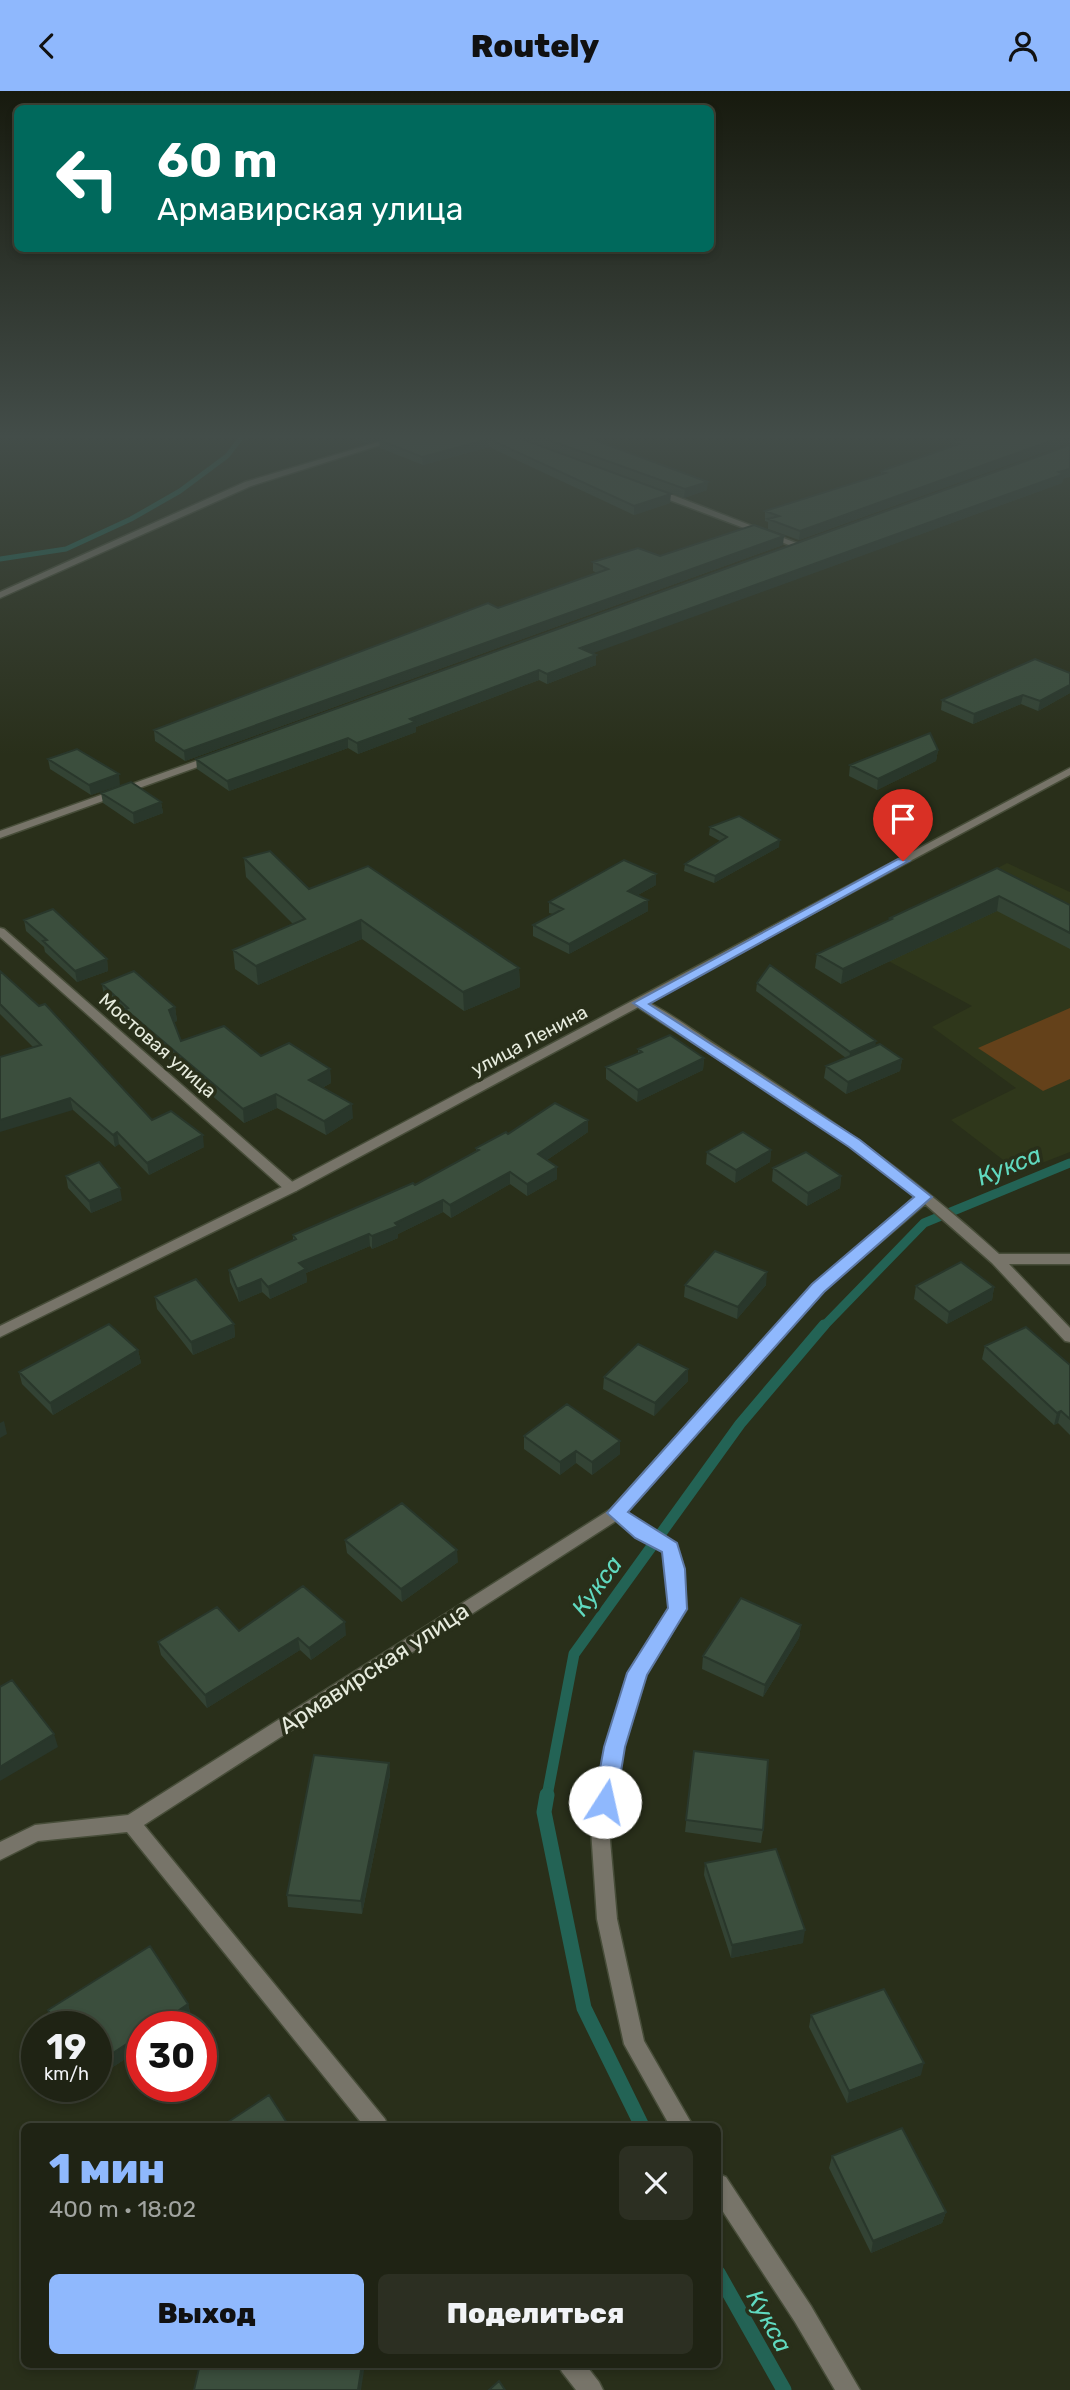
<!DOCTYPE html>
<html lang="ru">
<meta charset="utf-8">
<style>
body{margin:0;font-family:Rubik,sans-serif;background:#2c2f22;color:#f1f3f6;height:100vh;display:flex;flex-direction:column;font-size:26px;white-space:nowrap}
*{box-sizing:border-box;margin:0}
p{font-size:23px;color:#a1a4a0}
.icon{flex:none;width:38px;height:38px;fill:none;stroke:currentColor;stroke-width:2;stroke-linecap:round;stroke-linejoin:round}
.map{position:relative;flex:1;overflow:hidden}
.details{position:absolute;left:21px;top:2032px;width:700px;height:245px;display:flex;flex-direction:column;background:#1f2314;border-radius:10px;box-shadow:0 4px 10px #0003,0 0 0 2px #3c4034}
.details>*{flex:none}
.hud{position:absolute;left:14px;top:14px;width:700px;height:147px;border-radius:10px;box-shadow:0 4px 10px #0003,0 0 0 2px #3c4034;background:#00695c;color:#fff;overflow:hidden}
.speed{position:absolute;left:21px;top:1920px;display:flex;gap:14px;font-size:35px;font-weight:700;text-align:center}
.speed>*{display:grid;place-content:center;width:91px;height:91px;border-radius:50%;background:#1f2314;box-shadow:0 4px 10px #0003,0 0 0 2px #3c4034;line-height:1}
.speed small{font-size:18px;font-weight:400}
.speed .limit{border:10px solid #d22;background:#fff;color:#111}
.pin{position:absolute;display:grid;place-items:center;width:60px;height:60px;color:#fff;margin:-72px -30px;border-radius:50% 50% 50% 0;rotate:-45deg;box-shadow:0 0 7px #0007}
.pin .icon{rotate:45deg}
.me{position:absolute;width:77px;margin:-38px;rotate:10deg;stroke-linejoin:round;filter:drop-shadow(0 0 5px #0008)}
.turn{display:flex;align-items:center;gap:24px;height:147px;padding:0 28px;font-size:32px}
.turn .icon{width:91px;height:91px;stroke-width:2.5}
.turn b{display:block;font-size:49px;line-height:60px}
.round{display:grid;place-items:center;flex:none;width:74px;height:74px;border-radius:10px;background:#2c2f22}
.overview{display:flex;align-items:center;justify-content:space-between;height:119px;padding:0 28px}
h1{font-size:42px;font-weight:800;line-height:52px;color:#8fb8fd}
.primary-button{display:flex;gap:14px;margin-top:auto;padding:14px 28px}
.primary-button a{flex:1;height:80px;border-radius:10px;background:#8fb8fd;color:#111;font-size:28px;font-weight:800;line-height:80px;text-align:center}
.primary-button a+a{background:#2c2f22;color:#f1f3f6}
header{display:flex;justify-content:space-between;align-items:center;height:91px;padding:0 28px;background:#8fb8fd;color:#111;font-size:32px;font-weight:800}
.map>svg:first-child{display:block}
.built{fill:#2f371b}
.green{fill:#64411a}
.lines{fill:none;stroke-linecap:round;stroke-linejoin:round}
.stream-far3{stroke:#236355;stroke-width:5}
.stream-far2{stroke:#236355;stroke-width:9}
.stream-far1{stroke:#236355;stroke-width:11}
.stream{stroke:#236355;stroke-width:15}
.minor-casing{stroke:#474d39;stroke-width:3}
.tertiary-casing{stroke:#474d39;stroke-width:3}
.minor{fill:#777469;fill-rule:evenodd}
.tertiary{fill:#777469;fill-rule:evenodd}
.wall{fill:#334334}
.shaded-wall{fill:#29372b}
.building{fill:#3b4e3d;stroke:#29372b;stroke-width:2}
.route{fill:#8fb8fd;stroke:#5d78a4;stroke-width:2}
.labels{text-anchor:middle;stroke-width:7;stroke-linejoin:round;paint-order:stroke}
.street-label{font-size:19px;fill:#e6ebdd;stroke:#292f1a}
.near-street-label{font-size:23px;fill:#e6ebdd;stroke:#292f1a}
.near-water-label{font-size:24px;font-style:italic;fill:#60d9bf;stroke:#292f1a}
</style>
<header><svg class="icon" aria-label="back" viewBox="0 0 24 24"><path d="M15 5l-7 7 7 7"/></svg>Routely<svg class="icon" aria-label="person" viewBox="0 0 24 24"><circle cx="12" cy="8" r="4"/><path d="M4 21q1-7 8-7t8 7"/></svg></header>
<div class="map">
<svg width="1070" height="2299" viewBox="0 0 1070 2299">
<rect width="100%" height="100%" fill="#292f1a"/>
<path class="built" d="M 1007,772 L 1070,801 L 1070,1061 L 1019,1081 L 951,1029 L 1016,997 L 932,936 L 972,915 L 857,853 Z"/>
<path class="green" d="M 1070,917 L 1070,988 L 1043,1000 L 978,957 Z"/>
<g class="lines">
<path class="stream-far3" d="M 0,468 L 66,458 L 131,428 L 180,400 L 227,365 L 244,343"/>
<path class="stream-far2" d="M 823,1236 L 924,1132 L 1070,1072"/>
<path class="stream-far1" d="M 547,1705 L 574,1563 L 740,1333 L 824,1234"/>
<path class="stream" d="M 547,1704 L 544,1721 L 584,1917 L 642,2035
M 718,2182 L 784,2299"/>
<g class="minor-casing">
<path id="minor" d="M 651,398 L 657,398 L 804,455 L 797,457 L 651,402 Z
M 213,664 L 217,665 L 217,669 L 0,747 L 0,740 Z
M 0,837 L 4,838 L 296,1094 L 298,1097 L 296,1100 L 286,1100 L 0,846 Z
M 640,908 C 661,915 701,945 722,958 C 820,1020 914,1085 999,1163 L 1070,1163 L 1070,1173 L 1009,1173 L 1070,1237 L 1070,1251 L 1065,1250 L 992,1172 L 925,1113 L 823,1200 L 627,1421 L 648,1438 L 676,1453 L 683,1478 L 687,1518 L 645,1584 L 624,1655 L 609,1738 L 617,1828 L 644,1950 L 693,2035 L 670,2035 L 624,1953 L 597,1828 L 591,1738 L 606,1655 L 628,1582 L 669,1517 L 667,1478 L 663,1461 L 636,1446 L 616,1430 L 144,1734 L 385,2028 L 388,2035 L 364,2035 L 127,1741 L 38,1750 L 0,1769 L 0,1751 L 35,1734 L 128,1724 L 611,1418 L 813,1194 L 916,1105 L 821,1034 L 636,915 L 634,912 Z
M 718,2083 L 726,2086 L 811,2215 L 860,2299 L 835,2299 L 795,2231 L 718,2113 Z
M 558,2273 L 585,2273 L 599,2291 L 603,2299 L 576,2299 L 562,2281 Z"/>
</g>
<g class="tertiary-casing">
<path id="tertiary" d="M 405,343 L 415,343 L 251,395 L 0,507 L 0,501 L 245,391 Z
M 1070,677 L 1070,684 L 296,1100 L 0,1246 L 0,1235 L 286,1094 Z"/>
</g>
<use href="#minor" class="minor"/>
<use href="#tertiary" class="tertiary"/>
</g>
<path class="wall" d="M 344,343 L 397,343 L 367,352 Z
M 508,343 L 670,412 L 634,424 L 489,356 L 423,374 L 380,357 L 379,349 Z
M 509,343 L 578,343 L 707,399 L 684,407 Z
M 1070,343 L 1070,352 L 1069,352 L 799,449 L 768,438 L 768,431 L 765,430 L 765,420 L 881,384 L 881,380 L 951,356 L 952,351 Z
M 1063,388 L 1062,392 L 592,562 L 596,574 L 547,593 L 539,589 L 416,636 L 416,641 L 358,663 L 348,657 L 229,700 L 197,678 L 196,668 Z
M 783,454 L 185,670 L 155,650 L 154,639 L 597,482 L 593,480 L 593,471 Z
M 1070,582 L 1070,602 L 1038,620 L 1021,613 L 973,633 L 941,619 L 942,609 Z
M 938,659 L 936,670 L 877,699 L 849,685 L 850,674 Z
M 48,668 L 120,694 L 91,704 L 50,678 Z
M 101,702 L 161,711 L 163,722 L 134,733 L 103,712 Z
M 710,736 L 779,756 L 714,792 L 684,780 L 685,773 L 720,750 L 709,744 Z
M 244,767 L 309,798 L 519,877 L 520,896 L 464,920 L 362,848 L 258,894 L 235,878 L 233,859 L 293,833 L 246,786 Z
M 997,777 L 1070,814 L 1070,858 L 997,820 L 841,893 L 815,877 L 817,863 L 889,830 L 890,827 Z
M 656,794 L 638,804 L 648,820 L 569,863 L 533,845 L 533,834 L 553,823 L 549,822 L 549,811 Z
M 24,829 L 107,868 L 108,880 L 77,891 L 45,861 L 44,856 L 26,840 Z
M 0,880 L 152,1029 L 204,1056 L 149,1084 L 119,1053 L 115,1056 L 73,1019 L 33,956 L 0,923 Z
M 757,892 L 902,968 L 900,980 L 846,1003 L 824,987 L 826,975 L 846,967 L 756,900 Z
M 102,893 L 175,916 L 177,930 L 173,931 L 181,950 L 330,978 L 331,992 L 322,997 L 353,1027 L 326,1044 L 277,1017 L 244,1032 L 127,932 L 126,926 L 104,906 Z
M 638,958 L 704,967 L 703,979 L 637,1011 L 606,988 L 606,976 L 638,962 Z
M 588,1029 L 588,1041 L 547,1069 L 557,1076 L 557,1088 L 527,1105 L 510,1093 L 451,1127 L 443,1121 L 398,1143 L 398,1147 L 372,1158 L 370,1155 L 306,1182 L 307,1191 L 270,1208 L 262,1201 L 239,1211 L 230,1191 L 229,1179 L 293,1149 L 293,1144 L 415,1094 L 476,1060 L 476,1057 L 508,1043 Z
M 771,1059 L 770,1071 L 735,1092 L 706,1073 L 707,1061 Z
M 773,1077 L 841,1085 L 840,1097 L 807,1115 L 772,1090 Z
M 66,1085 L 122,1109 L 91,1122 L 68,1097 Z
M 685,1194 L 766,1194 L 737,1228 L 684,1206 Z
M 916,1195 L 994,1196 L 992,1209 L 947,1233 L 914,1208 Z
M 155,1206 L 234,1233 L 235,1246 L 193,1264 L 157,1218 Z
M 985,1255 L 1070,1274 L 1070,1344 L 1058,1332 L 1054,1334 L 982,1268 Z
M 138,1259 L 141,1272 L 53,1324 L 22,1293 L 19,1281 Z
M 604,1286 L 688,1290 L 654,1325 L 603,1298 Z
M 524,1345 L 620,1363 L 592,1384 L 576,1372 L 560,1384 L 524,1358 Z
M 345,1449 L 458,1471 L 402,1511 L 347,1462 Z
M 801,1534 L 799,1547 L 763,1606 L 702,1578 L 703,1565 Z
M 239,1540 L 346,1544 L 311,1569 L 300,1559 L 207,1617 L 161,1564 L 158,1551 Z
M 694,1660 L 763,1739 L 761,1752 L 685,1741 Z
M 389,1672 L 390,1684 L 362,1823 L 288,1816 L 287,1804 Z
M 705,1772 L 803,1852 L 731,1867 L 704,1784 Z
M 188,1913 L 191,1925 L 142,1936 L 142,1957 L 96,1987 L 96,1936 L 54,1936 L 51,1931 L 48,1919 Z
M 811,1924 L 921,1984 L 847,2012 L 809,1936 Z
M 832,2065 L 946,2121 L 942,2132 L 871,2162 L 829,2077 Z"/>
<path class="shaded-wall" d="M 366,343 L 397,343 L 367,352 Z
M 1070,343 L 1069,352 L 799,449 L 800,440 Z
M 489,348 L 489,356 L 423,374 L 422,366 Z
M 1070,378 L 1070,386 L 1063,388 L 1062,392 L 580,567 L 580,557 Z
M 708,391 L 707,399 L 684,407 L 685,398 Z
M 671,403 L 670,412 L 634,424 L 634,415 Z
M 784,445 L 783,454 L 185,670 L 184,660 Z
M 596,564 L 596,574 L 547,593 L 547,583 Z
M 539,579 L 539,589 L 416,636 L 416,641 L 358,663 L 357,652 L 410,628 Z
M 1070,594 L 1070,602 L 1038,620 L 1040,610 Z
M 1023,604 L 1021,613 L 973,633 L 974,623 Z
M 348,647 L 348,657 L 229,700 L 227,690 Z
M 938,659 L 936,670 L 877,699 L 878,688 Z
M 119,683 L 120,694 L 91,704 L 89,694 Z
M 161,711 L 163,722 L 134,733 L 133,722 Z
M 780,749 L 779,756 L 714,792 L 715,785 Z
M 656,783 L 656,794 L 627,810 L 628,800 Z
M 999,805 L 997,820 L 841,893 L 843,878 Z
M 648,809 L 648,820 L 569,863 L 569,853 Z
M 361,829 L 362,848 L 258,894 L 256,875 Z
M 107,868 L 108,880 L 77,891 L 75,880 Z
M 519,877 L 520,896 L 464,920 L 463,901 Z
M 175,916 L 177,930 L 171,933 L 169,919 Z
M 876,950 L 875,959 L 849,970 L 850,961 Z
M 704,967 L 703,979 L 637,1011 L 638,999 Z
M 902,968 L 900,980 L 846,1003 L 848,991 Z
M 330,978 L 331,992 L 310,1003 L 309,989 Z
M 276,1003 L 277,1017 L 244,1032 L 243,1018 Z
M 70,1007 L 73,1019 L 0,1041 L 0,1029 Z
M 352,1013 L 353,1027 L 326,1044 L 324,1030 Z
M 588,1029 L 588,1041 L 538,1075 L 538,1063 Z
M 117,1041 L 119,1053 L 115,1056 L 113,1044 Z
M 203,1044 L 204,1056 L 149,1084 L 147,1072 Z
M 771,1059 L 770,1071 L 735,1092 L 736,1079 Z
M 557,1076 L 557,1088 L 527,1105 L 527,1093 Z
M 510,1081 L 510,1093 L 451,1127 L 450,1114 Z
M 841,1085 L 840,1097 L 807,1115 L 808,1102 Z
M 120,1097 L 122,1109 L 91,1122 L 89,1110 Z
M 443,1109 L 443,1121 L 398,1143 L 398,1147 L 372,1158 L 372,1145 L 395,1132 Z
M 369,1143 L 370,1155 L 306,1182 L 307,1191 L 270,1208 L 268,1196 L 299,1172 Z
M 767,1181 L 766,1194 L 737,1228 L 738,1216 Z
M 261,1188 L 262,1201 L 239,1211 L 237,1198 Z
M 994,1196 L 992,1209 L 947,1233 L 949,1221 Z
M 234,1233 L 235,1246 L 193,1264 L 191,1251 Z
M 138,1259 L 141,1272 L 53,1324 L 50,1312 Z
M 688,1278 L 688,1290 L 654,1325 L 655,1312 Z
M 1061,1320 L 1058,1332 L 1054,1334 L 1057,1322 Z
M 4,1330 L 7,1343 L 0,1347 L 0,1332 Z
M 620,1350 L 620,1363 L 592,1384 L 592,1371 Z
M 576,1360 L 576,1372 L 560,1384 L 560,1371 Z
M 457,1459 L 458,1471 L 402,1511 L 401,1498 Z
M 345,1531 L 346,1544 L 311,1569 L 309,1557 Z
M 801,1534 L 799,1547 L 763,1606 L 765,1594 Z
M 298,1547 L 300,1559 L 207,1617 L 205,1604 Z
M 54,1643 L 58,1656 L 0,1690 L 0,1676 Z
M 389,1672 L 390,1684 L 362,1823 L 361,1810 Z
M 805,1839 L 803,1852 L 731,1867 L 732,1854 Z
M 188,1913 L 191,1925 L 176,1936 L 154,1936 Z
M 142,1943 L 142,1957 L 96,1987 L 96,1973 Z
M 924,1972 L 921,1984 L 847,2012 L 849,2000 Z
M 946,2121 L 942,2132 L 871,2162 L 873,2150 Z
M 362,2273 L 365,2273 L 361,2299 L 358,2299 Z"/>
<path class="building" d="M 398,343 L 508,343 L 671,403 L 634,415 L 489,348 L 422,366 L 379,349 Z
M 532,343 L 578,343 L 708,391 L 685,398 Z
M 982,343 L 1070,343 L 800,440 L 768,428 L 779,425 L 765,420 L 886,382 L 881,380 L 959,353 L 952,351 Z
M 1070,354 L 1070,378 L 1059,381 L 1064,383 L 580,557 L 596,564 L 547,583 L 539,579 L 410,628 L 415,631 L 357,652 L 348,647 L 227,690 L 196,668 Z
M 754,434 L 784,445 L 184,660 L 154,639 L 488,512 L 498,517 L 608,478 L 593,471 L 638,457 L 660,465 Z
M 1035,568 L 1070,582 L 1070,594 L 1040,610 L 1023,604 L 974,623 L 942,609 Z
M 930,642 L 938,659 L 878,688 L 850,674 Z
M 77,658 L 119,683 L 89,694 L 48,668 Z
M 131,691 L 161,711 L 133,722 L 101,702 Z
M 739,725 L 780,749 L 715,785 L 685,773 L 727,746 L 710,736 Z
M 270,760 L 309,798 L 368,775 L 519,877 L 463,901 L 361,829 L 256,875 L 233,859 L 305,828 L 244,767 Z
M 624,769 L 656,783 L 628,800 L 648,809 L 569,853 L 533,834 L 563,818 L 549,811 Z
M 997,777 L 1070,814 L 1070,842 L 999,805 L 843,878 L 817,863 L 892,828 L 890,827 Z
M 53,818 L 107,868 L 75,880 L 43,850 L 47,849 L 24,829 Z
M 770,874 L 876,950 L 850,961 L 757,892 Z
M 0,880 L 39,915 L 45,913 L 152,1029 L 171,1020 L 203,1044 L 147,1072 L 117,1041 L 113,1044 L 70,1007 L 0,1029 L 0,966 L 41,954 L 0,913 Z
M 134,880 L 175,916 L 169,919 L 181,950 L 224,935 L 261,965 L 289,952 L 330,978 L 309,989 L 352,1013 L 324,1030 L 276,1003 L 243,1018 L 125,918 L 128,917 L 102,893 Z
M 670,944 L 704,967 L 638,999 L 606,976 L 642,961 L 638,958 Z
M 880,953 L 902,968 L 848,991 L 826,975 Z
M 555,1012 L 588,1029 L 538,1063 L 557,1076 L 527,1093 L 510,1081 L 450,1114 L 443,1109 L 395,1132 L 398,1135 L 372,1145 L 369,1143 L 299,1172 L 306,1178 L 268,1196 L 261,1188 L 237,1198 L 229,1179 L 296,1148 L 293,1144 L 413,1092 L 415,1094 L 479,1059 L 476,1057 L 506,1041 L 508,1043 Z
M 743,1041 L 771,1059 L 736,1079 L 707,1061 Z
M 806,1061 L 841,1085 L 808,1102 L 773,1077 Z
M 99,1071 L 120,1097 L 89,1110 L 66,1085 Z
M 715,1160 L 767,1181 L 738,1216 L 685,1194 Z
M 961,1171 L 994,1196 L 949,1221 L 916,1195 Z
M 196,1188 L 234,1233 L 191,1251 L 155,1206 Z
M 109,1233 L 138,1259 L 50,1312 L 19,1281 Z
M 1026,1236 L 1070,1274 L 1070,1328 L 1061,1320 L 1057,1322 L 985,1255 Z
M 638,1253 L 688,1278 L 655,1312 L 604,1286 Z
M 567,1313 L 620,1350 L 592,1371 L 576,1360 L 560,1371 L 524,1345 Z
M 402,1412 L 457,1459 L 401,1498 L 345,1449 Z
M 303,1495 L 345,1531 L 309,1557 L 298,1547 L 205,1604 L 158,1551 L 217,1516 L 239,1540 Z
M 741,1507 L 801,1534 L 765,1594 L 703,1565 Z
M 12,1589 L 54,1643 L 0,1676 L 0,1596 Z
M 694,1660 L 768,1669 L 763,1739 L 686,1729 Z
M 314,1664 L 389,1672 L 361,1810 L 287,1804 Z
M 776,1758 L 805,1839 L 732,1854 L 705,1772 Z
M 150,1855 L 188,1913 L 154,1936 L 142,1936 L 142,1943 L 96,1973 L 96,1936 L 58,1936 L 48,1919 Z
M 884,1898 L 924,1972 L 849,2000 L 811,1924 Z
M 269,2004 L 289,2035 L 222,2035 Z
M 902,2037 L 946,2121 L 873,2150 L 832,2065 Z
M 200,2273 L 362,2273 L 358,2299 L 194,2299 Z
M 499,2290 L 505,2299 L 489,2299 Z"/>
<linearGradient id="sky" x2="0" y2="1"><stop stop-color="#171a0e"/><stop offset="0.52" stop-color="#434d49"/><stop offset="1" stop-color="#434d49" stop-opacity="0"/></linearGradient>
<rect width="1070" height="664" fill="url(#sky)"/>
<path class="route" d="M 898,768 L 909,770 L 649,913 L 860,1049 L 932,1106 L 824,1201 L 628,1421 L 677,1452 L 685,1478 L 687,1518 L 647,1584 L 625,1656 L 616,1711 L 612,1717 L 605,1720 L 597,1717 L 594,1711 L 604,1656 L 627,1582 L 668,1517 L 662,1461 L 635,1447 L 607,1422 L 812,1193 L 914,1106 L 849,1056 L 633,912 Z"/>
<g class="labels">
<g class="street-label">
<text transform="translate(529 949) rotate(-28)" y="7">улица Ленина</text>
<text transform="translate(158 954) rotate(41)" y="7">Мостовая улица</text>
</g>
<g class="near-street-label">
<text transform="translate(374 1577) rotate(-33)" y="8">Армавирская улица</text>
</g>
<g class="near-water-label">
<text transform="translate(1009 1075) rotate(-22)" y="8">Кукса</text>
<text transform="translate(597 1495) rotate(-54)" y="8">Кукса</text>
<text transform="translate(769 2230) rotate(61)" y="8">Кукса</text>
</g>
</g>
</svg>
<div class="speed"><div>19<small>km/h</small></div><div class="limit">30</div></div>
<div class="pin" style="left:903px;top:770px;background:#d93025"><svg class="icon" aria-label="arrive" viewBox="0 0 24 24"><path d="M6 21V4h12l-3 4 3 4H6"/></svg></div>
<svg class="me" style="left:605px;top:1711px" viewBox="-20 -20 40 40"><circle r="19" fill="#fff"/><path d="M0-13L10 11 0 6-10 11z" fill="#8fb8fd"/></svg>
<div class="hud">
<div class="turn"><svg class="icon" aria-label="left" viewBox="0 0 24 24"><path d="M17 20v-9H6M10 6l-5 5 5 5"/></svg><div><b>60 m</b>Армавирская улица</div></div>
</div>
<section class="details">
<div class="overview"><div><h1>1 мин</h1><p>400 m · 18:02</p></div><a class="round"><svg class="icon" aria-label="close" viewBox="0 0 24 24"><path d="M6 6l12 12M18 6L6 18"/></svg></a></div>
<div class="primary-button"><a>Выход</a><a>Поделиться</a></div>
</section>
</div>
